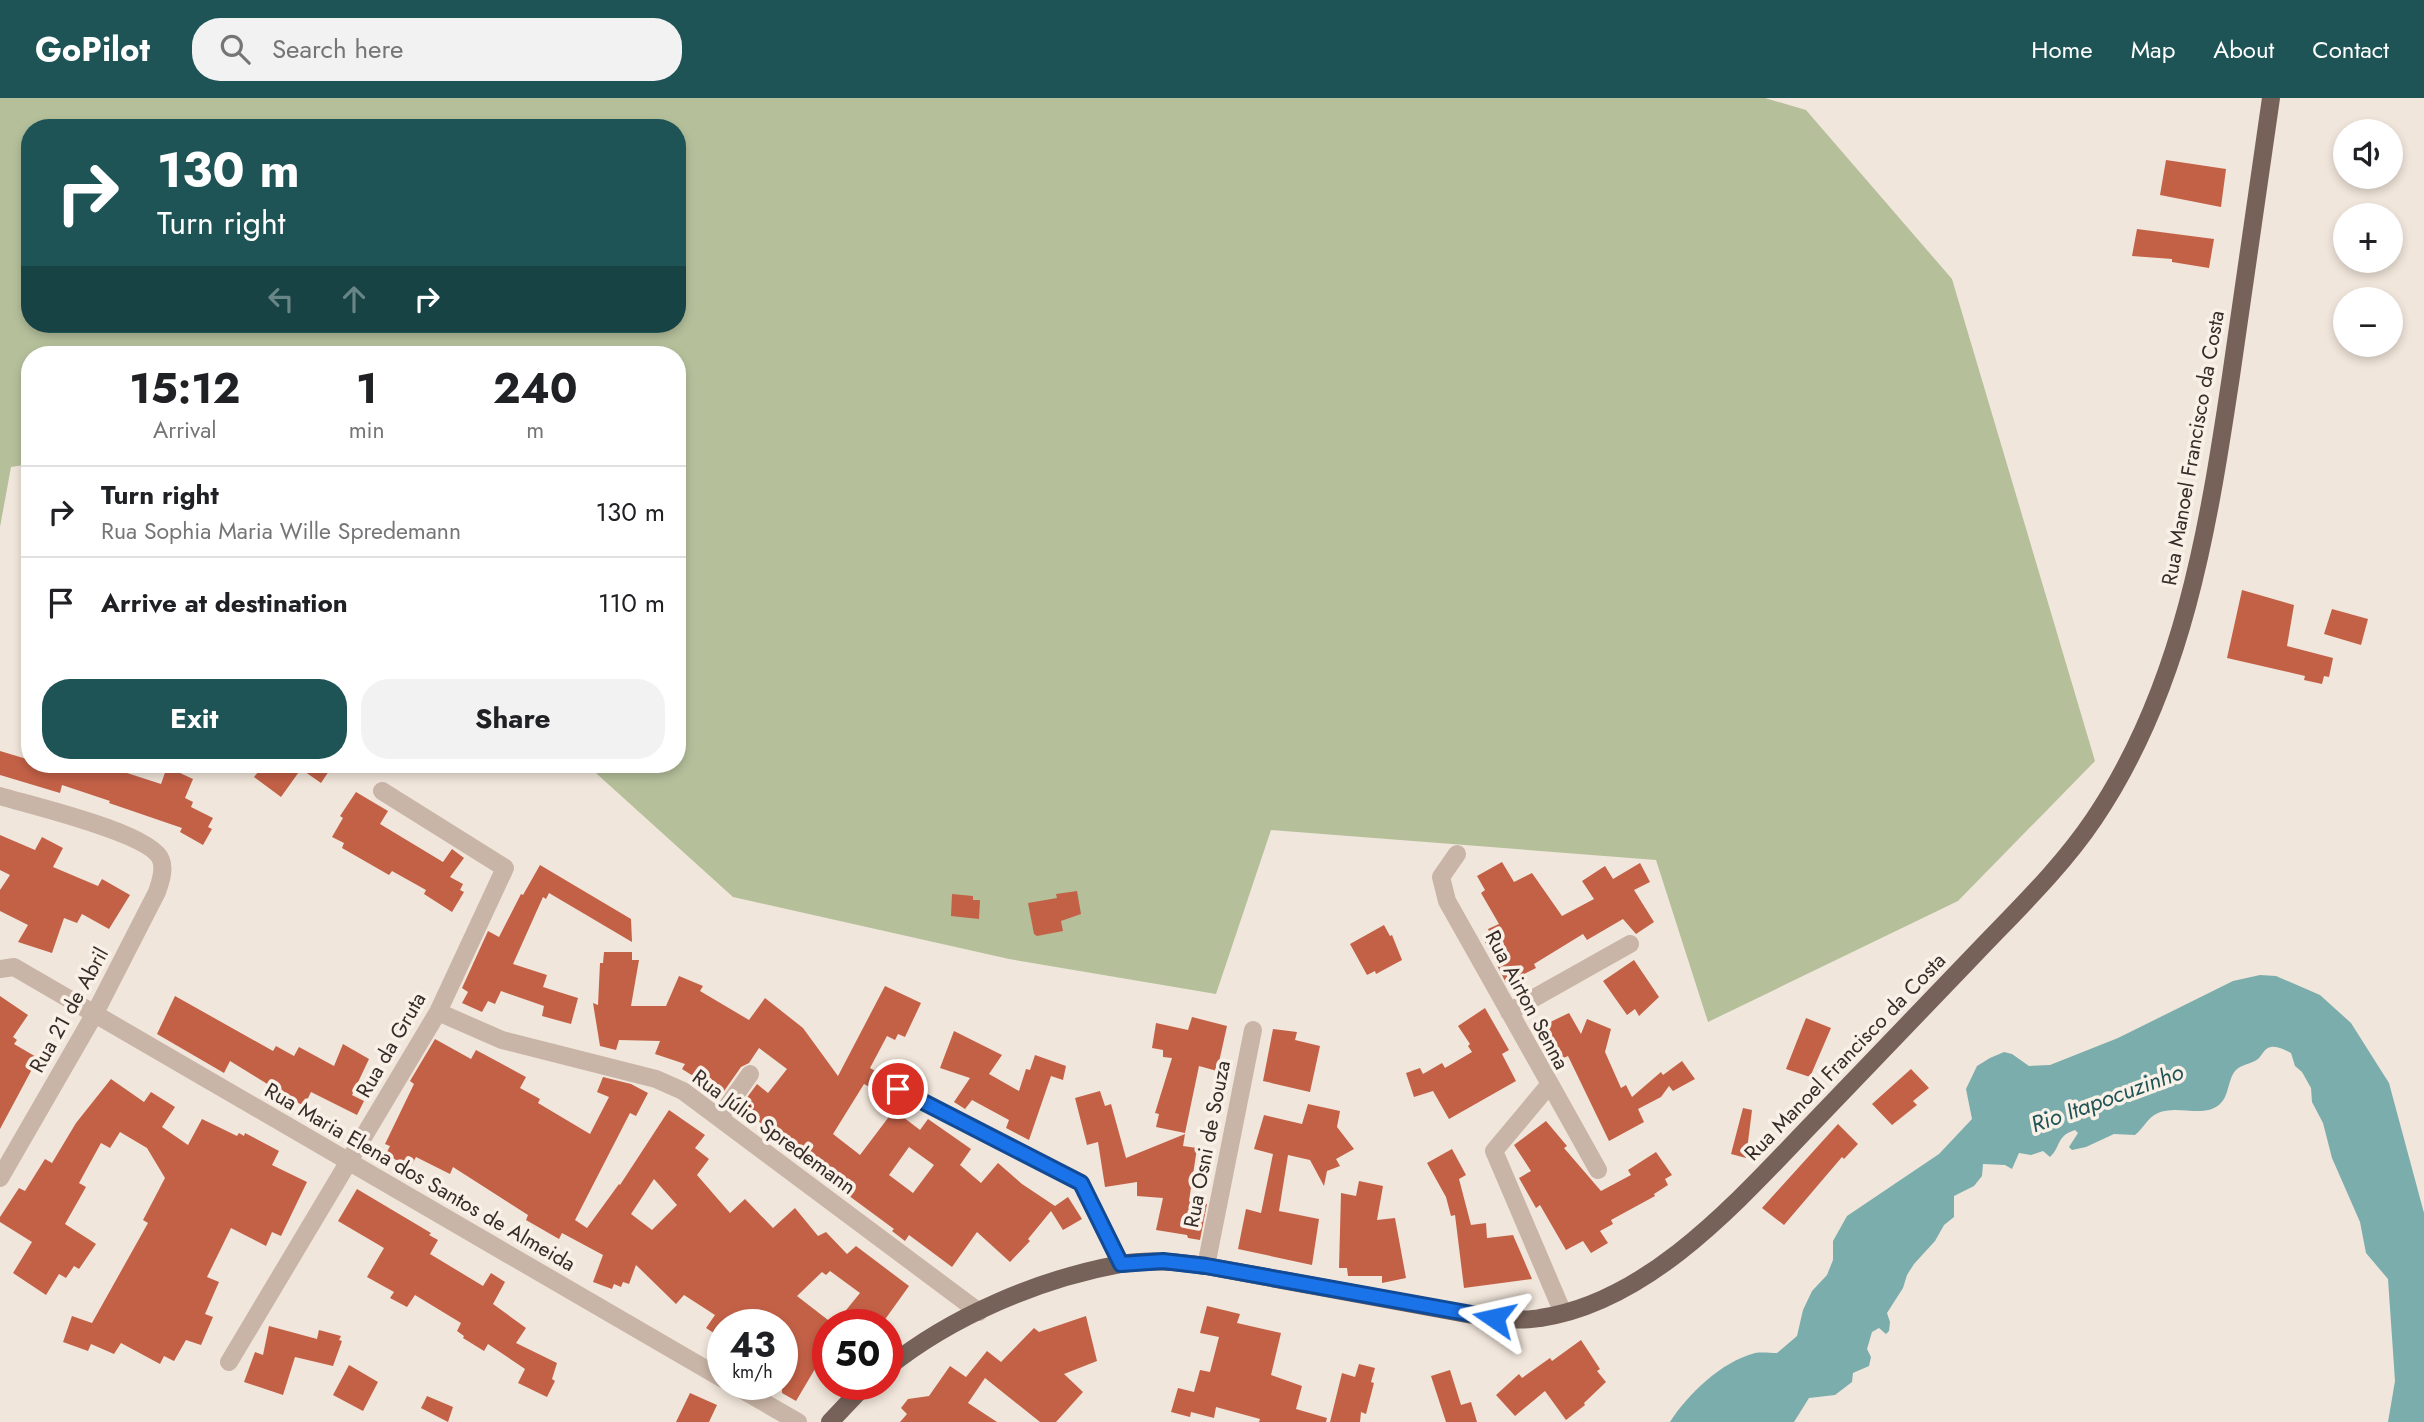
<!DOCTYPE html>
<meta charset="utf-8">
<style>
body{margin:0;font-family:Jost,sans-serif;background:#f2f2f2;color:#202124;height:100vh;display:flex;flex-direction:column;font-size:26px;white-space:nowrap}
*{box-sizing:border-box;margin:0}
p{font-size:23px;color:#757577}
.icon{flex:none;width:38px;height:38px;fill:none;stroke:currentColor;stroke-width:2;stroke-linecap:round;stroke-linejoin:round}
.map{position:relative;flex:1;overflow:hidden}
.details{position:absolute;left:21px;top:248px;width:665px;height:427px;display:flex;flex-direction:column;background:#fff;border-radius:28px;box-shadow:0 4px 10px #0003}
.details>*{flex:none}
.top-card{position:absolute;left:21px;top:21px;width:665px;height:214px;border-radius:28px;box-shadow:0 4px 10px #0003;background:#1e5456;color:#fff;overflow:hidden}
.buttons{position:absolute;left:2333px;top:21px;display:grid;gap:14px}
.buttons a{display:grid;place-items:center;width:70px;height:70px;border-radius:50%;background:#fff;box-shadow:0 4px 10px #0003;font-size:35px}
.speed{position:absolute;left:707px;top:1211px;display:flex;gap:14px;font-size:35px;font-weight:700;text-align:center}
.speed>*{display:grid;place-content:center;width:91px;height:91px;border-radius:50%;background:#fff;box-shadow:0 4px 10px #0003;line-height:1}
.speed small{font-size:18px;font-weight:400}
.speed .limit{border:10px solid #d22;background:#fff;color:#111}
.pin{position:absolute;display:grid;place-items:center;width:60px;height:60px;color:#fff;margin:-30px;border:4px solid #fff;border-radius:50%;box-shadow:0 2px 7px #0007}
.me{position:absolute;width:77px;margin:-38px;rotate:281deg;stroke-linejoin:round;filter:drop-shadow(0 0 5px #0008)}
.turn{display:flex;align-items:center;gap:24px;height:147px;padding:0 21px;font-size:32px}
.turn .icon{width:91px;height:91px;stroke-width:2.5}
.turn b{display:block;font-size:49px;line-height:60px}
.lanes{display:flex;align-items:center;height:66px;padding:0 21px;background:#0003;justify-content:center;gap:35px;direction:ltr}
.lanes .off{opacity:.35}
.eta{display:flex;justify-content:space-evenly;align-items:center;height:119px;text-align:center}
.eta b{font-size:42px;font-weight:700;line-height:49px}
.button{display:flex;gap:14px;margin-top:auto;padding:14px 21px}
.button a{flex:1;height:80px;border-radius:28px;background:#1e5456;color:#fff;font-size:28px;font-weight:700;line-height:80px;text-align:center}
.button a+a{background:#f2f2f2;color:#202124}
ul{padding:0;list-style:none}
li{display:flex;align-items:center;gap:21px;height:91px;padding:0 21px;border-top:2px solid #e0e0e0}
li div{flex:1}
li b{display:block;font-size:26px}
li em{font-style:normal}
header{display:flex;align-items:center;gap:42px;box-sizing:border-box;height:98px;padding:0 35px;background:#1e5456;color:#fff}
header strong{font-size:33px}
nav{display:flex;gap:38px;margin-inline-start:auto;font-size:24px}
.search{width:490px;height:63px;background:#f2f2f2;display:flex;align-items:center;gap:18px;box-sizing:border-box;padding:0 24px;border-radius:28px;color:#757577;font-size:26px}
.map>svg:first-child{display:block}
.green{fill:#b5c09b;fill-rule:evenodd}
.water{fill:#7badad}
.building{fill:#c36147;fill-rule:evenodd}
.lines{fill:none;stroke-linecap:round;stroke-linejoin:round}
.minor{stroke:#c9b5a7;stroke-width:18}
.major{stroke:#776259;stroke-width:18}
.route-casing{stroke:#114b97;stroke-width:18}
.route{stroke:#1a73e8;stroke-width:12}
.labels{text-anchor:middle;stroke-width:7;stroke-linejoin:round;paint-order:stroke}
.street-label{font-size:21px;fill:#362c28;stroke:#f9f0e7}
.water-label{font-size:23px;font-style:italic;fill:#1e5456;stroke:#f9f0e7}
</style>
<header>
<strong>GoPilot</strong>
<div class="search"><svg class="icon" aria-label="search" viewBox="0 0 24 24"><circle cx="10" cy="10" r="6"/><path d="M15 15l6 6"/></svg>Search here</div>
<nav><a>Home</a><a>Map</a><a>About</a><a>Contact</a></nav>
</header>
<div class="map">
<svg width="2424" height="1324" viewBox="0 0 2424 1324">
<rect width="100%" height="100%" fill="#f1e6db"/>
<path class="green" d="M 0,0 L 1765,0 L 1806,12 L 1952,181 L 2095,663 L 1958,803 L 1708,924 L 1656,762 L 1271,732 L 1216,896 L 1009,861 L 733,799 L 587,667 L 677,667 L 677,257 L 30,257 L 30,366 L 11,369 L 0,429 ZM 30,30 L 677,30 L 677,226 L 30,226 Z"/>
<path class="water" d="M 2260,877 L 2276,878 L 2320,897 L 2351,925 L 2389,985 L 2424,1115 L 2424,1324 L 2388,1324 L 2395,1283 L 2388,1181 L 2366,1155 L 2360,1124 L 2332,1060 L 2323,1025 L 2312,1004 L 2311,990 L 2302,974 L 2295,968 L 2291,955 C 2285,952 2278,948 2271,949 C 2263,950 2262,960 2255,963 C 2247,967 2238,967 2233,976 C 2228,985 2228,999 2220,1006 C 2203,1021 2178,1006 2158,1015 C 2147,1020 2144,1030 2135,1037 L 2114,1036 L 2086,1049 L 2072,1052 L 2069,1049 L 2078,1035 L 2075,1032 C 2056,1038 2061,1049 2050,1059 L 2043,1053 L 2031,1057 L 2019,1055 L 2012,1071 L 2005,1067 L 1983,1066 L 1982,1078 L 1974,1088 L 1954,1098 L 1954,1119 L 1944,1127 L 1935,1143 L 1914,1166 L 1907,1177 L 1903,1190 L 1887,1215 L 1890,1224 L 1889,1233 L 1886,1236 L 1879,1230 L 1872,1234 L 1867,1251 L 1871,1259 L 1869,1268 L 1853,1275 L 1852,1284 L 1835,1297 L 1809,1300 L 1794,1324 L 1670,1324 C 1688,1296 1721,1264 1755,1255 C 1762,1254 1770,1255 1777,1255 L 1797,1238 L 1803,1212 L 1812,1193 L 1827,1177 L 1833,1162 L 1833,1143 L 1847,1118 L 1939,1056 L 1972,1021 L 1966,991 L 1977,968 L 1990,960 L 2004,954 L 2012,956 L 2029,968 L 2050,967 L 2118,940 L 2233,883 Z"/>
<path class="building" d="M 2166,62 L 2226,71 L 2221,109 L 2160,97 Z
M 2137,131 L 2214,141 L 2209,170 L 2172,164 L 2172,161 L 2132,158 Z
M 2242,492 L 2294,507 L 2287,548 L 2333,560 L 2329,579 L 2324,578 L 2322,586 L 2304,582 L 2305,578 L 2227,560 Z
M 2332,511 L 2368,521 L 2361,547 L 2324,536 Z
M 0,653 L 30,662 L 30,667 L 130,667 L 127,675 L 161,686 L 167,669 L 193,681 L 185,700 L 193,704 L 191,709 L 213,720 L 208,729 L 212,731 L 203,747 L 180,734 L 182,730 L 109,705 L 110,703 L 62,687 L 60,695 L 0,677 Z
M 264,667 L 333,667 L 321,685 L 301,671 L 281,699 L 254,679 Z
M 356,694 L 388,713 L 380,726 L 443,764 L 452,751 L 464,760 L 450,779 L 463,786 L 460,792 L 464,794 L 452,814 L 424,796 L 426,792 L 392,773 L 389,777 L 342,750 L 344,745 L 332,739 L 343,720 L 340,718 Z
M 0,737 L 35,752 L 42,739 L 63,750 L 53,769 L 98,788 L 102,781 L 130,797 L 109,831 L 82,816 L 77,825 L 64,820 L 52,855 L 18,844 L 28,827 L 0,813 L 0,792 L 10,777 L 0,772 Z
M 1502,764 L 1514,784 L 1532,775 L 1562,818 L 1594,801 L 1582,783 L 1605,768 L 1613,781 L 1640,765 L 1650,784 L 1634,792 L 1654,824 L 1636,836 L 1623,821 L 1587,842 L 1583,836 L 1534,866 L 1536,870 L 1506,885 L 1485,844 L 1492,840 L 1488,831 L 1499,826 L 1481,795 L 1485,792 L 1477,778 Z
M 540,767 L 631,821 L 632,844 L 549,795 L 546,801 L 543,799 L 513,866 L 547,877 L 543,889 L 578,900 L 571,926 L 542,918 L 544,908 L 501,893 L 495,906 L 488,903 L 482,914 L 462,905 L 468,894 L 462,890 L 488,833 L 499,839 L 521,796 L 523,797 Z
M 1077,793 L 1081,816 L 1061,823 L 1063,833 L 1037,838 L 1034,836 L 1028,805 L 1057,800 L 1056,796 Z
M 952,796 L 973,798 L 973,802 L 980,802 L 979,821 L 951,818 Z
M 1384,827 L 1390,838 L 1392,837 L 1402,862 L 1376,876 L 1375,873 L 1367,877 L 1350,846 Z
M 604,854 L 632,854 L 632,862 L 639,862 L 631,908 L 666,908 L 679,878 L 703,888 L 700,893 L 749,922 L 765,900 L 803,930 L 838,978 L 885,888 L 921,905 L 905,939 L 898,936 L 895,942 L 887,938 L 870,970 L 886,979 L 879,994 L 864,986 L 833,1036 L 860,1057 L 894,1012 L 920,1032 L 928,1021 L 971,1051 L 960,1067 L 981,1085 L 998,1065 L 1022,1086 L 1055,1108 L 1068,1099 L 1082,1121 L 1063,1132 L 1051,1113 L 1028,1141 L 1030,1143 L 1010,1164 L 977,1134 L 952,1169 L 909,1137 L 905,1143 L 892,1133 L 894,1131 L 837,1089 L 839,1086 L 804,1060 L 803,1061 L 773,1041 L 776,1037 L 740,1009 L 757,986 L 768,995 L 787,971 L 759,950 L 749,965 L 741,969 L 722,996 L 682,971 L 685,966 L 655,956 L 660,943 L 619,942 L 616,952 L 600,948 L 593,905 L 598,907 L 600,865 L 603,865 ZM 909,1049 L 934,1067 L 913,1095 L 889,1077 Z
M 1634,862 L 1659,899 L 1639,918 L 1635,911 L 1627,917 L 1603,883 Z
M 0,898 L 28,917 L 13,939 L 17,942 L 14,946 L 38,960 L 0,1031 Z
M 175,898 L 273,953 L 276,948 L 294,958 L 299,949 L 334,968 L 343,946 L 369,961 L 352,997 L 364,1003 L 357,1017 L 311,994 L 304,1008 L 276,993 L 277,992 L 230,963 L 224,975 L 157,936 Z
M 1485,910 L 1509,952 L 1502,956 L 1516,983 L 1449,1021 L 1433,993 L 1414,999 L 1406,975 L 1420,970 L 1423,976 L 1442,965 L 1445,970 L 1472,954 L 1468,948 L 1470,946 L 1458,928 Z
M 1569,915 L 1581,936 L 1587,921 L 1611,931 L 1605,954 L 1621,990 L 1626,987 L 1632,999 L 1661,974 L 1663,977 L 1682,963 L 1695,981 L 1673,993 L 1669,988 L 1661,999 L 1638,1011 L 1644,1024 L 1609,1043 L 1568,958 L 1559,962 L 1540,929 Z
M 1192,919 L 1227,928 L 1217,973 L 1199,968 L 1185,1035 L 1156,1029 L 1159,1016 L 1155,1015 L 1172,960 L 1163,959 L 1163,952 L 1152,950 L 1156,925 L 1188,932 Z
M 1806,920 L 1831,930 L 1810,979 L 1786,971 Z
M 1273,931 L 1297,934 L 1295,942 L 1320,948 L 1310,994 L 1263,983 Z
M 954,933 L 1002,957 L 989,976 L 1019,993 L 1026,971 L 1030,972 L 1035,957 L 1066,968 L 1063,982 L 1051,978 L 1029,1042 L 1006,1030 L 1009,1022 L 972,1002 L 965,1011 L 954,1004 L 970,980 L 940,970 Z
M 435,941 L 471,961 L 476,952 L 526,979 L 520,990 L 540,1001 L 538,1005 L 590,1036 L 609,999 L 597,994 L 603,979 L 631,986 L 648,995 L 636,1018 L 630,1015 L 575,1122 L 587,1130 L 619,1086 L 620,1087 L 669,1012 L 705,1037 L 695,1050 L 709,1061 L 697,1077 L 730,1115 L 745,1101 L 773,1130 L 795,1110 L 818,1138 L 826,1134 L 847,1156 L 856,1148 L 909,1188 L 881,1227 L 834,1227 L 860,1195 L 830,1173 L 826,1177 L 822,1174 L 797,1198 L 828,1222 L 828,1249 L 796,1303 L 782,1295 L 782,1227 L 723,1227 L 723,1241 L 706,1230 L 715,1217 L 684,1197 L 676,1206 L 636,1167 L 629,1186 L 623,1184 L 621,1189 L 614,1186 L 612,1191 L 593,1184 L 603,1157 L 562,1135 L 559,1141 L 526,1122 L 528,1117 L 453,1069 L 450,1076 L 416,1059 L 410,1070 L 386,1056 L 390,1048 L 385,1046 L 414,986 L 410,983 ZM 654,1081 L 677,1107 L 652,1132 L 631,1116 Z
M 1911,971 L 1929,990 L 1913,1003 L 1917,1007 L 1892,1027 L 1872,1006 Z
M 111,981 L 144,1004 L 151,994 L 175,1009 L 162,1029 L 188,1047 L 202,1021 L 237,1038 L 239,1035 L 244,1038 L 245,1035 L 279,1053 L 272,1067 L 307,1084 L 281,1138 L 272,1134 L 266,1148 L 231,1130 L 207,1179 L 219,1184 L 205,1216 L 213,1219 L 201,1247 L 186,1242 L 174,1263 L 164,1258 L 160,1266 L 121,1245 L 114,1256 L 91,1246 L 88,1253 L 63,1244 L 72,1218 L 92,1225 L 148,1125 L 143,1122 L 165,1080 L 147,1050 L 120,1034 L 110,1050 L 101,1045 L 79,1085 L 86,1089 L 65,1126 L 96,1146 L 79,1171 L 74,1168 L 66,1180 L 59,1176 L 46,1197 L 13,1175 L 32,1144 L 0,1124 L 0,1119 L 19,1090 L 25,1093 L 45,1061 L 52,1065 L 76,1025 Z
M 1100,993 L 1105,1008 L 1111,1006 L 1126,1060 L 1185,1036 L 1183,1048 L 1197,1050 L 1189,1103 L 1207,1106 L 1200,1142 L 1188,1140 L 1187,1137 L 1156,1132 L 1163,1100 L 1137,1098 L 1137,1084 L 1105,1089 L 1098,1044 L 1087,1047 L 1075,1000 Z
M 1308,1006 L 1340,1013 L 1337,1029 L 1354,1051 L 1336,1061 L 1340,1068 L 1327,1073 L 1324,1088 L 1310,1062 L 1288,1057 L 1279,1113 L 1319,1121 L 1312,1167 L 1238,1151 L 1246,1111 L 1261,1115 L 1273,1056 L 1254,1051 L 1264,1017 L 1302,1026 Z
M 1743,1010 L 1752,1012 L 1746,1060 L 1731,1056 Z
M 1546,1023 L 1567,1048 L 1564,1050 L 1601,1093 L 1631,1077 L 1628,1072 L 1656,1054 L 1672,1077 L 1665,1081 L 1668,1087 L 1654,1096 L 1655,1098 L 1611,1122 L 1613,1126 L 1600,1133 L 1608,1145 L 1591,1155 L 1583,1143 L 1566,1152 L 1540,1107 L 1536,1110 L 1519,1080 L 1531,1073 L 1514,1047 Z
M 1838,1026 L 1858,1046 L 1844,1061 L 1842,1059 L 1784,1127 L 1762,1110 Z
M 1452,1051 L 1466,1077 L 1459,1081 L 1471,1127 L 1486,1125 L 1487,1140 L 1513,1137 L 1532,1181 L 1464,1190 L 1455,1117 L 1451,1118 L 1446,1099 L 1427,1065 Z
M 1359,1083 L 1383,1088 L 1377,1122 L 1395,1120 L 1406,1180 L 1382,1185 L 1382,1178 L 1348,1178 L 1347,1170 L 1339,1170 L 1341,1095 L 1356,1098 Z
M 357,1091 L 431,1135 L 429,1137 L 438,1142 L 430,1156 L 483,1188 L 491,1175 L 505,1184 L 493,1206 L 526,1230 L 516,1245 L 557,1265 L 552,1281 L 555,1283 L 547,1299 L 518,1285 L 525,1271 L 488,1246 L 484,1253 L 463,1240 L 464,1238 L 457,1233 L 461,1225 L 415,1197 L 407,1209 L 390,1200 L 394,1194 L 367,1179 L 384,1150 L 338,1123 Z
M 1207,1208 L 1240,1216 L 1237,1225 L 1281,1235 L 1271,1277 L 1302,1288 L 1296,1311 L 1327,1320 L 1326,1324 L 1259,1324 L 1260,1321 L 1216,1309 L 1214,1320 L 1191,1314 L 1190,1319 L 1171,1314 L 1178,1290 L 1194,1294 L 1200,1272 L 1210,1274 L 1219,1239 L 1200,1235 Z
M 1086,1218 L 1097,1263 L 1064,1276 L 1083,1294 L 1056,1324 L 1040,1324 L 985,1280 L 968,1305 L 997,1324 L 900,1324 L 907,1316 L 901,1310 L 908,1301 L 929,1298 L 950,1268 L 966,1279 L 987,1253 L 1001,1264 L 1034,1230 L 1039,1234 Z
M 269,1228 L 317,1241 L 319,1232 L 341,1238 L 339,1242 L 342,1243 L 333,1268 L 295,1259 L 283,1297 L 244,1284 L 255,1254 L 263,1257 Z
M 1581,1242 L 1600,1271 L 1597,1273 L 1606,1284 L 1584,1305 L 1585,1307 L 1566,1322 L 1545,1293 L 1515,1318 L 1496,1297 L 1519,1276 L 1522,1280 L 1550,1260 L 1552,1263 Z
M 1359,1266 L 1375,1270 L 1371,1284 L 1374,1285 L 1366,1316 L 1361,1314 L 1360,1324 L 1330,1324 L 1342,1275 L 1355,1279 Z
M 349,1267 L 378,1284 L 363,1313 L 333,1297 Z
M 1450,1272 L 1461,1307 L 1471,1304 L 1477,1324 L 1446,1324 L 1431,1278 Z
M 690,1295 L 717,1307 L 709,1324 L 676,1324 Z
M 427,1298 L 453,1309 L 448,1324 L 421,1310 Z"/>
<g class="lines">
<path class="minor" d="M 0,698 C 29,707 152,735 161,762 C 165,772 160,785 157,794 L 94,917 L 0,1080
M 1457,756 L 1441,779 L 1447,803 L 1550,986 L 1494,1053 L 1563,1215
M 0,871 L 14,869 L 723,1281
M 438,914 L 502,942 L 656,981 L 683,993 L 979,1214
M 1509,914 L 1630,846
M 1550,986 L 1598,1072
M 898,991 L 1081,1085 L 1121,1166
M 719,1020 L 750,976
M 1206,1168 L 1253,932
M 229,1264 L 438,914 L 505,770 L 382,693
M 732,1286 L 798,1324"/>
<path class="major" d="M 887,1270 C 952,1218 1039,1181 1121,1166 C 1149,1161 1178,1164 1206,1168 L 1494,1221 C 1509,1221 1525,1223 1540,1220 C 1649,1204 1737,1104 1809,1029 C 1864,971 1920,913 1976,855 C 2017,812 2061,770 2094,721 C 2183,589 2208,431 2231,278 C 2244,185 2257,92 2271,0
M 830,1324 L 866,1286"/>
</g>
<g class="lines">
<g class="route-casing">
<path id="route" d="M 898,991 L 1081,1085 L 1121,1166 L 1163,1163 L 1206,1168 L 1494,1220"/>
</g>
<use href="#route" class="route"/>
</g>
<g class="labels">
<g class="street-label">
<text transform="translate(2193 350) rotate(-80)" y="7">Rua Manoel Francisco da Costa</text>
<text transform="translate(1527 902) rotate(62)" y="7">Rua Airton Senna</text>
<text transform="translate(69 912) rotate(-61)" y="7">Rua 21 de Abril</text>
<text transform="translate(391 947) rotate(-60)" y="7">Rua da Gruta</text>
<text transform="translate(1845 959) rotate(-46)" y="7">Rua Manoel Francisco da Costa</text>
<text transform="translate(774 1034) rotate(36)" y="7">Rua Júlio Spredemann</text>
<text transform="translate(1207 1046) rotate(-79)" y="7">Rua Osni de Souza</text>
<text transform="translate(420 1079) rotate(30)" y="7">Rua Maria Elena dos Santos de Almeida</text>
</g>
<g class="water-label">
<text transform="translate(2107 1000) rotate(-20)" y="8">Rio Itapocuzinho</text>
</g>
</g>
</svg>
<div class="buttons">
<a><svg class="icon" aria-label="sound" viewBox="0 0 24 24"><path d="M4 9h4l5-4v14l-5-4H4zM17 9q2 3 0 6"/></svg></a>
<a>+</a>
<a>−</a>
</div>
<div class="speed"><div>43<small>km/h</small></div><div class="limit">50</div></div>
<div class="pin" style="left:898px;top:991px;background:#d93025"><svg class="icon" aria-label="arrive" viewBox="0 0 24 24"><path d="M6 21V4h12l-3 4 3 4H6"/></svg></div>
<svg class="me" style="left:1494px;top:1220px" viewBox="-20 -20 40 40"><path d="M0-17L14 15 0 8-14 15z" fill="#1a73e8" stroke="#fff" stroke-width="4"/></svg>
<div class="top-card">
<div class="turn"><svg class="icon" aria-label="right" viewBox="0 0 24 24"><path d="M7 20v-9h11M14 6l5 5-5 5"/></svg><div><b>130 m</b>Turn right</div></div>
<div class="lanes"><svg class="icon off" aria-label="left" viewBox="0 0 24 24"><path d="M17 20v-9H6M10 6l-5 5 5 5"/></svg><svg class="icon off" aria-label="ahead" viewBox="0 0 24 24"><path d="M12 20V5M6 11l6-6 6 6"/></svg><svg class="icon" aria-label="right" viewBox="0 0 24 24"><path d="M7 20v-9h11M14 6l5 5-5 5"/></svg></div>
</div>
<section class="details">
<div class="eta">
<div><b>15:12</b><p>Arrival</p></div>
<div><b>1</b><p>min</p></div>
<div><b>240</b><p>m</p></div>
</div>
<ul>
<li><svg class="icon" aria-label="right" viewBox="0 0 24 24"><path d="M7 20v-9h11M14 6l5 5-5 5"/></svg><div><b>Turn right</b><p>Rua Sophia Maria Wille Spredemann</p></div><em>130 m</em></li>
<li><svg class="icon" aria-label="arrive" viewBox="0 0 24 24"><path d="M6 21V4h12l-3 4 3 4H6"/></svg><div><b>Arrive at destination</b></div><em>110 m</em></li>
</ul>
<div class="button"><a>Exit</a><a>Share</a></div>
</section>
</div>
